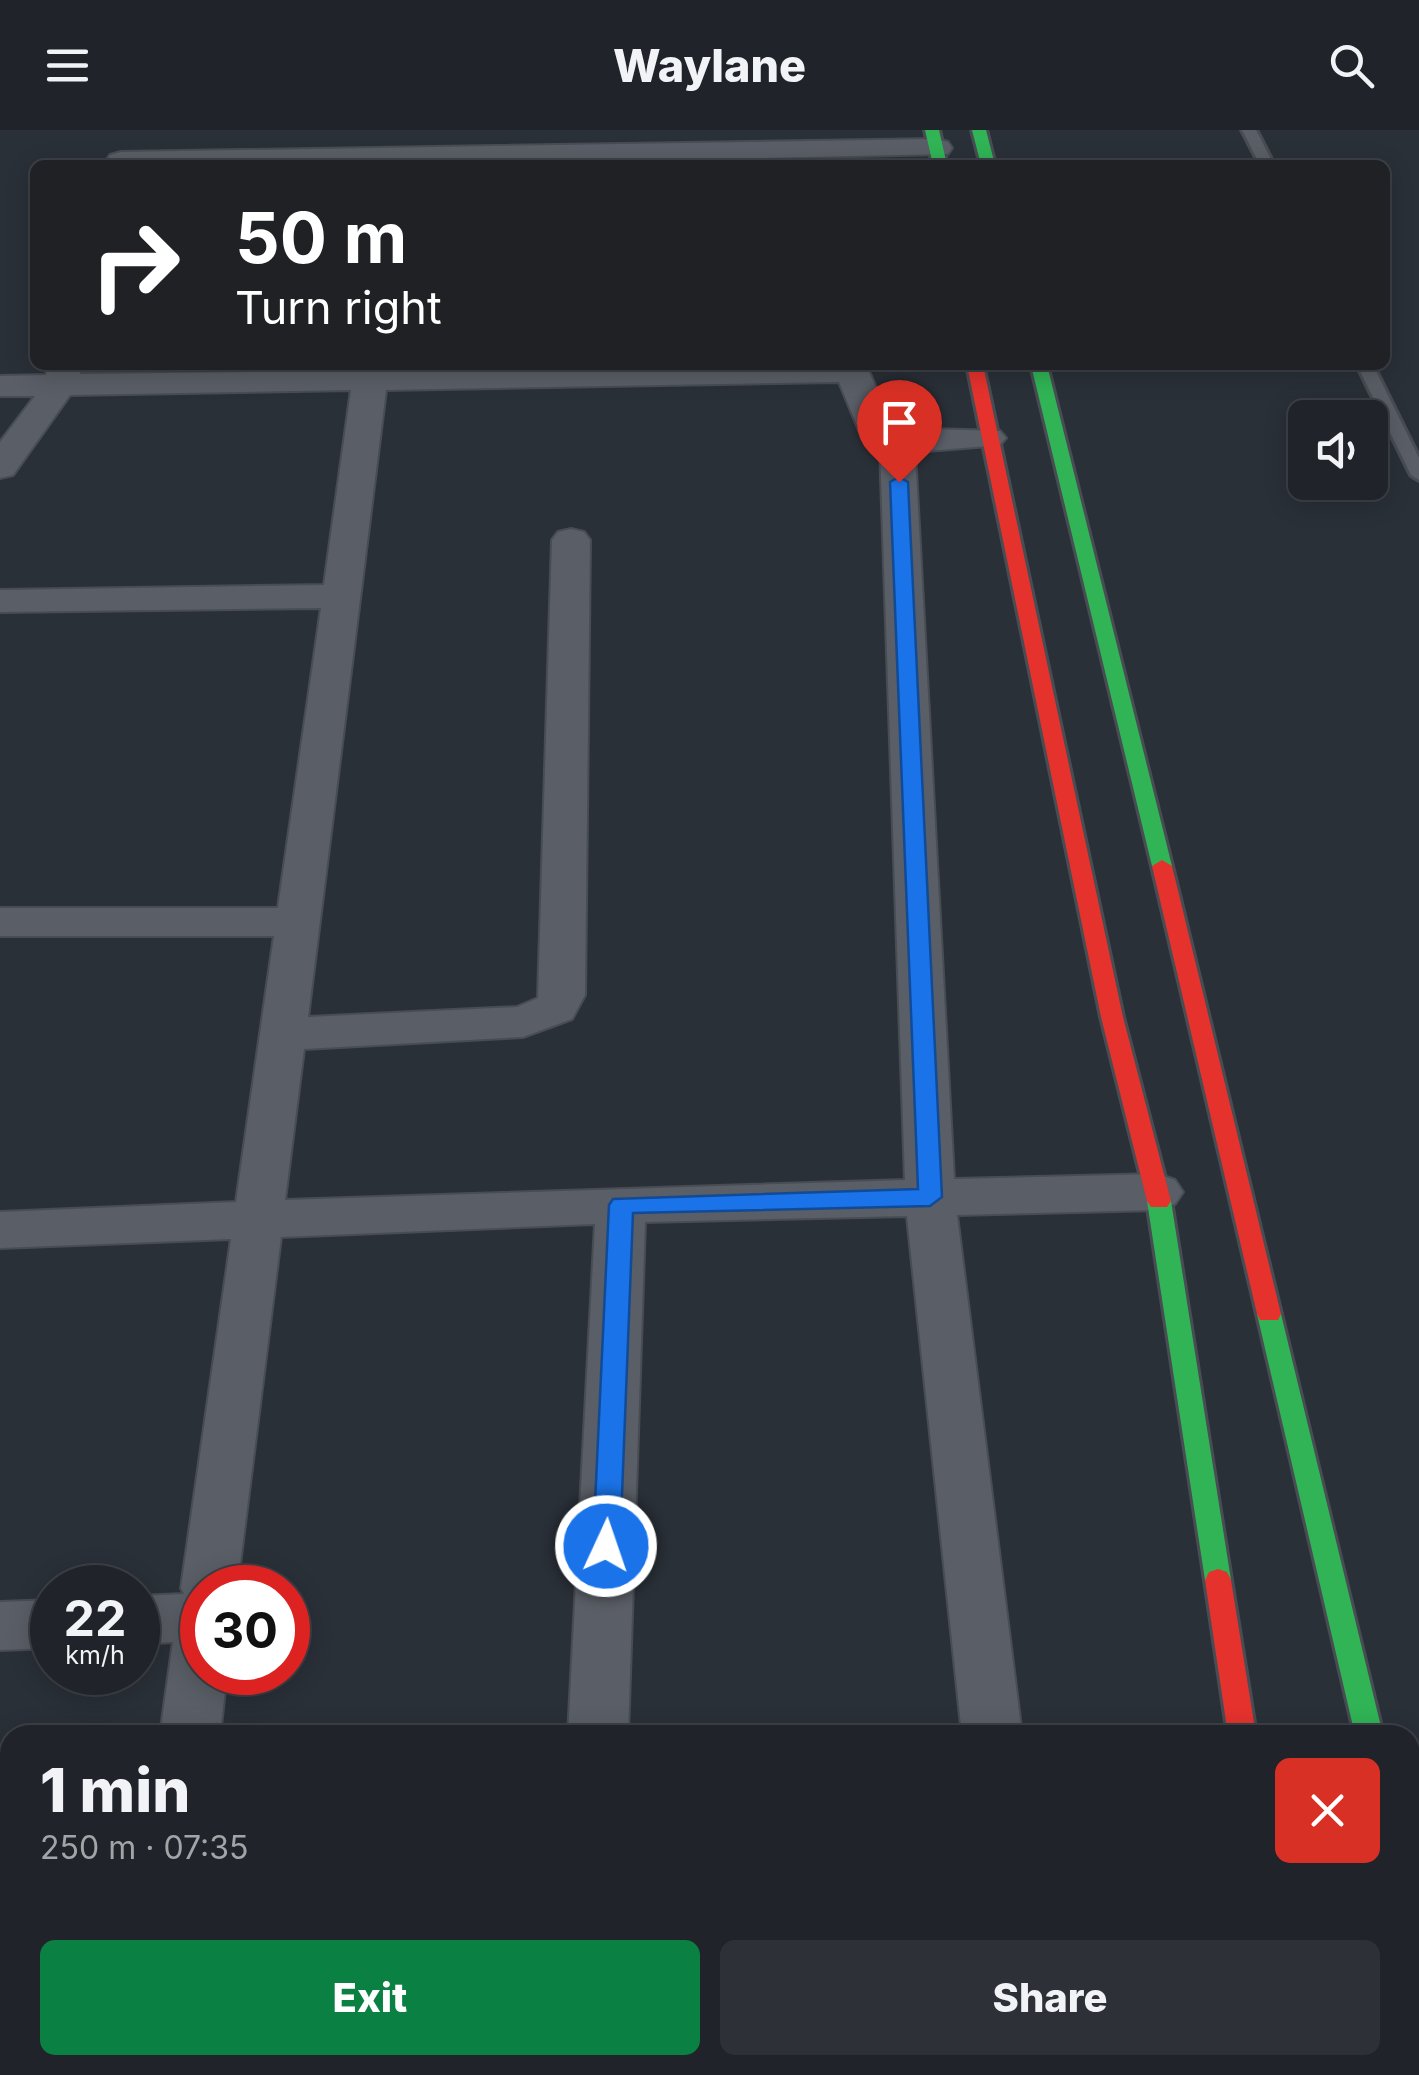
<!DOCTYPE html>
<meta charset="utf-8">
<style>
body{margin:0;font-family:Inter,sans-serif;background:#2d3036;color:#f1f3f6;height:100vh;display:flex;flex-direction:column;font-size:38px;white-space:nowrap}
*{box-sizing:border-box;margin:0}
p{font-size:32px;color:#a2a4a8}
.icon{flex:none;width:55px;height:55px;fill:none;stroke:currentColor;stroke-width:2;stroke-linecap:round;stroke-linejoin:round}
.map{position:relative;flex:1;overflow:hidden}
.side{position:absolute;left:0px;top:1595px;width:1420px;height:350px;display:flex;flex-direction:column;background:#20242a;border-radius:30px 30px 0 0;box-shadow:0 5px 25px #0003,0 0 0 2px #3d4147}
.side>*{flex:none}
.hud{position:absolute;left:30px;top:30px;width:1360px;height:210px;border-radius:15px;box-shadow:0 5px 25px #0003,0 0 0 2px #3d4147;background:#202124;color:#fff;overflow:hidden}
.controls{position:absolute;left:1288px;top:270px;display:grid;gap:20px}
.controls a{display:grid;place-items:center;width:100px;height:100px;border-radius:15px;background:#20242a;box-shadow:0 5px 25px #0003,0 0 0 2px #3d4147;font-size:50px}
.speed{position:absolute;left:30px;top:1435px;display:flex;gap:20px;font-size:50px;font-weight:700;text-align:center}
.speed>*{display:grid;place-content:center;width:130px;height:130px;border-radius:50%;background:#20242a;box-shadow:0 5px 25px #0003,0 0 0 2px #3d4147;line-height:1}
.speed small{font-size:25px;font-weight:400}
.speed .limit{border:15px solid #d22;background:#fff;color:#111}
.pin{position:absolute;display:grid;place-items:center;width:85px;height:85px;color:#fff;margin:-102px -42px;border-radius:50% 50% 50% 0;rotate:-45deg;box-shadow:0 0 10px #0007}
.pin .icon{rotate:45deg}
.me{position:absolute;width:110px;margin:-55px;rotate:3deg;stroke-linejoin:round;filter:drop-shadow(0 0 8px #0008)}
.turn{display:flex;align-items:center;gap:35px;height:210px;padding:0 40px;font-size:45px}
.turn .icon{width:130px;height:130px;stroke-width:2.5}
.turn b{display:block;font-size:70px;line-height:85px}
.round{display:grid;place-items:center;flex:none;width:105px;height:105px;border-radius:15px;background:#2d3036}
.summary{display:flex;align-items:center;justify-content:space-between;height:170px;padding:0 40px}
h1{font-size:60px;font-weight:800;line-height:75px}
.cta{display:flex;gap:20px;margin-top:auto;padding:20px 40px}
.cta a{flex:1;height:115px;border-radius:15px;background:#0b8043;color:#fff;font-size:40px;font-weight:800;line-height:115px;text-align:center}
.cta a+a{background:#2d3036;color:#f1f3f6}
header{display:flex;justify-content:space-between;align-items:center;height:130px;padding:0 40px;background:#20242a;font-size:45px;font-weight:800}
.map>svg:first-child{display:block}
.lines{fill:none;stroke-linecap:round;stroke-linejoin:round}
.lane-casing{stroke:#484c53;stroke-width:6}
.street-casing{stroke:#484c53;stroke-width:4}
.fast-casing{stroke:#484c53;stroke-width:6}
.slow-casing{stroke:#484c53;stroke-width:6}
.jam-casing{stroke:#484c53;stroke-width:6}
.lane{fill:#5a5e66;fill-rule:evenodd}
.street{fill:#5a5e66;fill-rule:evenodd}
.fast{fill:#30b455;fill-rule:evenodd}
.slow{fill:#ff9f0a;fill-rule:evenodd}
.jam{fill:#e5322d;fill-rule:evenodd}
.route{fill:#1a73e8;stroke:#114b97;stroke-width:2.5}
</style>
<header><svg class="icon" aria-label="menu" viewBox="0 0 24 24"><path d="M4 6h16M4 12h16M4 18h16"/></svg>Waylane<svg class="icon" aria-label="search" viewBox="0 0 24 24"><circle cx="10" cy="10" r="6"/><path d="M15 15l6 6"/></svg></header>
<div class="map">
<svg width="1419" height="1945" viewBox="0 0 1419 1945">
<rect width="100%" height="100%" fill="#2a3038"/>
<g class="lines">
<g class="lane-casing">
<path id="lane" d="M 1242,0 L 1256,0 L 1274,35 L 1260,35 Z
M 1357,235 L 1373,235 L 1419,328 L 1419,350 L 1411,345 Z"/>
</g>
<g class="street-casing">
<path id="street" d="M 937,9 L 948,12 L 952,18 L 948,24 L 432,35 L 109,35 L 106,31 L 110,25 L 121,22 Z
M 48,235 L 82,235 L 80,244 L 866,235 L 894,298 L 1000,301 L 1006,308 L 1000,315 L 915,322 L 954,1049 L 1158,1044 L 1175,1050 L 1183,1062 L 1175,1074 L 1158,1080 L 957,1085 L 1022,1605 L 962,1605 L 907,1086 L 645,1092 L 628,1605 L 568,1605 L 595,1094 L 281,1107 L 237,1458 L 202,1458 L 202,1542 L 227,1542 L 220,1605 L 160,1605 L 173,1512 L 138,1514 L 138,1466 L 184,1464 L 181,1458 L 231,1109 L 0,1118 L 0,1082 L 236,1072 L 274,806 L 0,806 L 0,778 L 278,778 L 321,478 L 0,482 L 0,460 L 324,455 L 351,260 L 70,265 L 13,345 L 0,348 L 0,312 L 35,266 L 0,266 L 0,246 L 46,245 ZM 839,252 L 861,305 L 867,312 L 880,318 L 905,1050 L 285,1070 L 304,919 L 523,907 L 572,889 L 585,865 L 590,410 L 584,402 L 571,399 L 558,402 L 552,410 L 538,868 L 517,877 L 308,887 L 386,260 Z
M 52,1470 L 52,1518 L 0,1520 L 0,1472 Z
M 113,1935 L 179,1935 L 178,1945 L 112,1945 Z
M 551,1935 L 617,1935 L 617,1945 L 551,1945 Z
M 996,1935 L 1062,1935 L 1063,1945 L 997,1945 Z"/>
</g>
<g class="fast-casing">
<path id="fast" d="M 925,0 L 939,0 L 947,35 L 933,35 Z
M 972,0 L 986,0 L 995,35 L 981,35 Z
M 1031,235 L 1047,235 L 1172,736 L 1169,741 L 1155,741 L 1152,736 Z
M 1159,1063 L 1167,1065 L 1171,1071 L 1231,1450 L 1227,1458 L 1218,1461 L 1209,1458 L 1205,1450 L 1147,1071 L 1151,1065 Z
M 1269,1175 L 1278,1178 L 1281,1184 L 1383,1605 L 1355,1605 L 1257,1184 L 1260,1178 Z
M 1278,1935 L 1308,1935 L 1311,1945 L 1279,1945 Z"/>
</g>
<g class="slow-casing">
<path id="slow" d="M 1410,1784 L 1419,1788 L 1419,1854 L 1410,1851 Z"/>
</g>
<g class="jam-casing">
<path id="jam" d="M 967,235 L 983,235 L 1123,887 L 1171,1071 L 1167,1077 L 1151,1077 L 1147,1071 L 1101,887 Z
M 1162,730 L 1172,736 L 1281,1184 L 1278,1190 L 1260,1190 L 1257,1184 L 1152,736 Z
M 1218,1439 L 1227,1442 L 1231,1450 L 1256,1605 L 1228,1605 L 1205,1450 L 1209,1442 Z"/>
</g>
<use href="#lane" class="lane"/>
<use href="#street" class="street"/>
<use href="#fast" class="fast"/>
<use href="#slow" class="slow"/>
<use href="#jam" class="jam"/>
</g>
<path class="route" d="M 899,347 L 908,352 L 942,1067 L 930,1076 L 633,1083 L 620,1416 L 616,1423 L 606,1426 L 597,1423 L 593,1416 L 609,1075 L 613,1069 L 918,1059 L 890,352 Z"/>
</svg>
<div class="controls">
<a><svg class="icon" aria-label="sound" viewBox="0 0 24 24"><path d="M4 9h4l5-4v14l-5-4H4zM17 9q2 3 0 6"/></svg></a>
</div>
<div class="speed"><div>22<small>km/h</small></div><div class="limit">30</div></div>
<div class="pin" style="left:899px;top:352px;background:#d93025"><svg class="icon" aria-label="arrive" viewBox="0 0 24 24"><path d="M6 21V4h12l-3 4 3 4H6"/></svg></div>
<svg class="me" style="left:606px;top:1416px" viewBox="-20 -20 40 40"><circle r="17" fill="#1a73e8" stroke="#fff" stroke-width="3"/><path d="M0-11L8 9 0 5-8 9z" fill="#fff"/></svg>
<div class="hud">
<div class="turn"><svg class="icon" aria-label="right" viewBox="0 0 24 24"><path d="M7 20v-9h11M14 6l5 5-5 5"/></svg><div><b>50 m</b>Turn right</div></div>
</div>
<section class="side">
<div class="summary"><div><h1>1 min</h1><p>250 m · 07:35</p></div><a class="round" style="background:#d93025;color:#fff"><svg class="icon" aria-label="close" viewBox="0 0 24 24"><path d="M6 6l12 12M18 6L6 18"/></svg></a></div>
<div class="cta"><a>Exit</a><a>Share</a></div>
</section>
</div>
